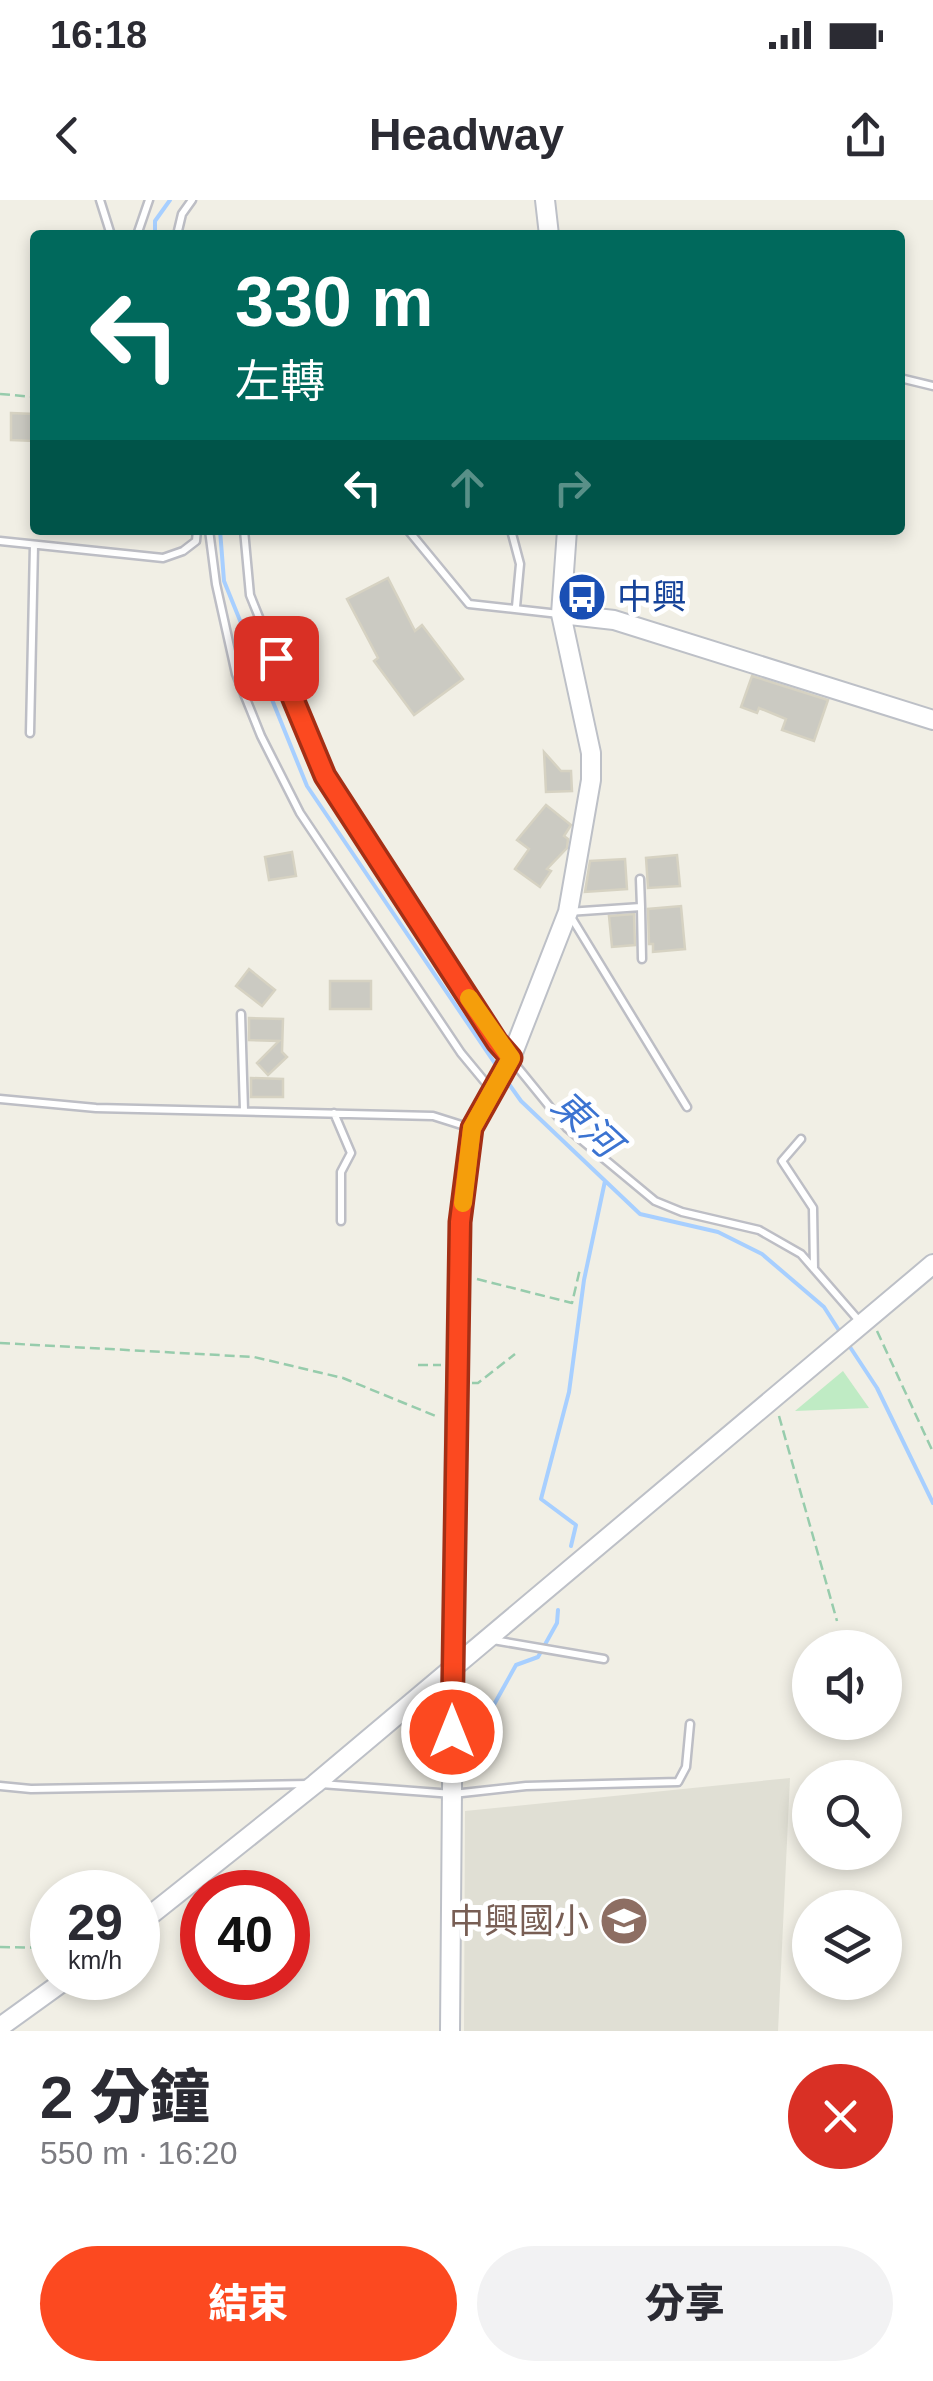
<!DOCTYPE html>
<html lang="zh-TW">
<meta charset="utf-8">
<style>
body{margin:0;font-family:Helvetica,"Noto Sans TC",sans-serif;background:#f2f2f3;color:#2b2b33;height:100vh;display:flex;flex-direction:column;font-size:38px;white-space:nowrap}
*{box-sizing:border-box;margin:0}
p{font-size:32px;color:#7c7c81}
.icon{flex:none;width:55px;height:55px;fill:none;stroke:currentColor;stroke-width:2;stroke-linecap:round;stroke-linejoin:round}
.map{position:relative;height:1831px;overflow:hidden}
.drawer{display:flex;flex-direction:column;background:#fff;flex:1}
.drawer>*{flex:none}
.guide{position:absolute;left:30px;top:30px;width:875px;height:305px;border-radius:10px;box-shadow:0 5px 15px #0003;background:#00695c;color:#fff;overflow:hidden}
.buttons{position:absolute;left:792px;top:1430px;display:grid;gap:20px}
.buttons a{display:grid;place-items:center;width:110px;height:110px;border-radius:50%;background:#fff;box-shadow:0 5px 15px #0003;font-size:50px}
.speed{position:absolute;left:30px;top:1670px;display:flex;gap:20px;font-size:50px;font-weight:700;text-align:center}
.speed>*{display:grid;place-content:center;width:130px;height:130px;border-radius:50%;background:#fff;box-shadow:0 5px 15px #0003;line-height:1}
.speed small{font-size:25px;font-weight:400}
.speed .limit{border:15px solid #d22;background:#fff;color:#111}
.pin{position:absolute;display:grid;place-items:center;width:85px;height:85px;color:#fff;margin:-42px;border-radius:20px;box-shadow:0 5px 15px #0006}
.me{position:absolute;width:110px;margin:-55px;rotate:0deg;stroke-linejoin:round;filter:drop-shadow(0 0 8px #0008)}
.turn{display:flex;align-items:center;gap:35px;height:210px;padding:0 40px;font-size:45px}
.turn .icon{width:130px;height:130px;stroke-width:2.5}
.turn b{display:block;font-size:70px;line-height:85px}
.lanes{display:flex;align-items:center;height:95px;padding:0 40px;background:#0003;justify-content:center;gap:50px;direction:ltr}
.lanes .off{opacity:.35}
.round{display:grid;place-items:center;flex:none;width:105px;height:105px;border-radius:52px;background:#f2f2f3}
.head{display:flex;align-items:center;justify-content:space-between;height:170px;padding:0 40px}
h1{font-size:60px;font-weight:800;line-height:75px}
.action{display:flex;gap:20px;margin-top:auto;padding:20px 40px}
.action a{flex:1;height:115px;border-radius:60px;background:#fc4920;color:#fff;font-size:40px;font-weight:800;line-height:115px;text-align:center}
.action a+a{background:#f2f2f3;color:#2b2b33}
.status{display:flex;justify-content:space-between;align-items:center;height:70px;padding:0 50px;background:#fff;direction:ltr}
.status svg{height:28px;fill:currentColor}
header{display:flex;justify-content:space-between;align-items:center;height:130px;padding:0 40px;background:#fff;font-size:45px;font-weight:800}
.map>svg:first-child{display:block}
.education{fill:#e0dfd4}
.green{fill:#bfebc4}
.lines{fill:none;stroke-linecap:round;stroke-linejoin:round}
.stream{stroke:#a7cfff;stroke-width:4}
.building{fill:#cbcac2;stroke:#d6d2c2;stroke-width:2.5}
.lane-casing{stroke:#bdbec5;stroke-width:11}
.secondary-casing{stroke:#bdc0c7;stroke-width:22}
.path{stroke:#97ccac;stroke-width:2.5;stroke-dasharray:10 5;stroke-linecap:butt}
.lane{stroke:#fff;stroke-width:6}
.secondary{stroke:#fff;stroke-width:18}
.route-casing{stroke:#a42f15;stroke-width:25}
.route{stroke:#fc4920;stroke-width:18}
.slow{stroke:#f59e0b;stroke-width:18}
.labels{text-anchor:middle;stroke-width:10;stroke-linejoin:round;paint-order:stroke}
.transit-label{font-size:35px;fill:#164399;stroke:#fff;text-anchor:start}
.education-label{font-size:35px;fill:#785e54;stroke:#fff;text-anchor:end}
.water-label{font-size:38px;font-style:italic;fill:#3b73d1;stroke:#fff}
</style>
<div class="status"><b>16:18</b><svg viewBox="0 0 49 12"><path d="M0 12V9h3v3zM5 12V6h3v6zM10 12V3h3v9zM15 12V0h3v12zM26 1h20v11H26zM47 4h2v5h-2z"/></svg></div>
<header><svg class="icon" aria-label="back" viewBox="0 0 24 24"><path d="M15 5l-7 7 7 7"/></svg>Headway<svg class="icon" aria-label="share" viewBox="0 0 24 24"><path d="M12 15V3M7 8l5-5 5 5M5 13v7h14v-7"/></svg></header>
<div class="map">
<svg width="933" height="1831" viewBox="0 0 933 1831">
<rect width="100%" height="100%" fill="#f1efe5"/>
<path class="education" d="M 790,1578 L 778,1831 L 464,1831 L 465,1611 Z"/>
<path class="green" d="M 843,1171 L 869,1208 L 795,1211 Z"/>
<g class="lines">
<path class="stream" d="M 155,35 L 155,21 L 170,0
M 220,330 L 224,381 L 307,586 L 498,868
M 506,880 L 521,901 L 640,1014 L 718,1032 L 762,1054 L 824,1107 L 840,1132
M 848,1144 L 877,1188 L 933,1303
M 571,1346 L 576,1325 L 541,1299 L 569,1192 L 584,1080 L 605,981
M 472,1544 L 516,1465 L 538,1457 L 557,1423 L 558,1410"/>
</g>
<path class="building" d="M 11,213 L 35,214 L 35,241 L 11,240 Z
M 388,378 L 415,431 L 422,425 L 463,479 L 414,515 L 374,461 L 378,458 L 347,399 Z
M 752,476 L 828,500 L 814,541 L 782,530 L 786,519 L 759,508 L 757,513 L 741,507 Z
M 544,552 L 561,571 L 571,571 L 572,591 L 546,592 Z
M 546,605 L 571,625 L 564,636 L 568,639 L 567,648 L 547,669 L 551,671 L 540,687 L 515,669 L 529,649 L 517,640 Z
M 292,652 L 296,676 L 269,680 L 265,657 Z
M 677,655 L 680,686 L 648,688 L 646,658 Z
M 625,659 L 627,689 L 585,692 L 590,661 Z
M 681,706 L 685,749 L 653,752 L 653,744 L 649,744 L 648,709 Z
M 634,714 L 635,745 L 612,747 L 609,716 Z
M 249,769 L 275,790 L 262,806 L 236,786 Z
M 330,781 L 371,781 L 371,809 L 330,809 Z
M 249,818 L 283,819 L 282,852 L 287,857 L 268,875 L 257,863 L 279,841 L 249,840 Z
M 251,878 L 283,879 L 283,897 L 251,897 Z"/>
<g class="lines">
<g class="lane-casing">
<path id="lane" d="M 100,0 L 111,35
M 137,35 L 149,0
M 177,35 L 182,14 L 192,0
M 900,178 L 933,186
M 209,330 L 216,384 L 236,474 L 261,536 L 300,613 L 461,853 L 490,888
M 244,330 L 250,395 L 314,553 L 325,576 L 497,842 L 567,928 L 655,1001 L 682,1012 L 759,1030 L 801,1054 L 861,1123
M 408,330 L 469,404 L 559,414
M 511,330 L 520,364 L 516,407
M 0,341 L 163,358 L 183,351 L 196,341 L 197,330
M 30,533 L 34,345
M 640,679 L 641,707
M 642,759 L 641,707 L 568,712 L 687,907
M 241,814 L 244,910
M 0,899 L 96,908 L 433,916 L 471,928
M 334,913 L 351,953 L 341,972 L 341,1021
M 801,939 L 782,961 L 813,1008 L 814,1069
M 493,1440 L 604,1459
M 321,1584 L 453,1594 L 526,1586 L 678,1582 L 686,1567 L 690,1524
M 0,1586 L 31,1589 L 309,1584"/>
</g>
<g class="secondary-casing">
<path id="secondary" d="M 545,0 L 549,35
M 561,414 L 614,420 L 933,520
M 138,1725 L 315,1584 L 933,1064
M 0,1827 L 68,1778
M 450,1831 L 455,1225 L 461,1022 L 472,928 L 511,858 L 568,712 L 591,580 L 591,553 L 561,414 L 567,330"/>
</g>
<path class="path" d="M 0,194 L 35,197
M 477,1079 L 572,1103 L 580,1069
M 877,1131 L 933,1252
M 0,1143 L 254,1157 L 343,1178 L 438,1217
M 418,1165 L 441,1165
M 472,1183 L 478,1183 L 515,1154
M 779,1216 L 837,1421
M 0,1747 L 52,1748"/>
<use href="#lane" class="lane"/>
<use href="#secondary" class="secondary"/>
</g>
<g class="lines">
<g class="route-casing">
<path id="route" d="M 276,458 L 325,576 L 497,842 L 511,858 L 472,928 L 460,1022 L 452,1532"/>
</g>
<use href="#route" class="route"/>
<path class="slow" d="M 463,1003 L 472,928 L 511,858 L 469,798"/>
</g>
<defs>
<g id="bus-disc" transform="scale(2.5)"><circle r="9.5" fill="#1a4fb4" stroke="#fff"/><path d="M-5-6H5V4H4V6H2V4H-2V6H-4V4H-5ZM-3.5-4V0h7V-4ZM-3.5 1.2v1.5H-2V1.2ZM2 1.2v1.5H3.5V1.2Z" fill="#fff"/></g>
<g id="school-disc" transform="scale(2.5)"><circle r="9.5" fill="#8d6e63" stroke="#fff"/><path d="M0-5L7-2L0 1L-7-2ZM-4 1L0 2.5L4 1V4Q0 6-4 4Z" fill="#fff"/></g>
</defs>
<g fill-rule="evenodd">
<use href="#bus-disc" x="582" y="397"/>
<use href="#school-disc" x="624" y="1721"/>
</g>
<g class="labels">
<g class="transit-label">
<text x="617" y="409">中興</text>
</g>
<g class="education-label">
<text x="589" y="1733">中興國小</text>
</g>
<g class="water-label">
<text transform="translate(586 924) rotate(43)" y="13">東河</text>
</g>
</g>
</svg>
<div class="buttons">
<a><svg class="icon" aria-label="sound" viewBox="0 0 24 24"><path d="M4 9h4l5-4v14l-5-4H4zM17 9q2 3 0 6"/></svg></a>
<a><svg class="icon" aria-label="search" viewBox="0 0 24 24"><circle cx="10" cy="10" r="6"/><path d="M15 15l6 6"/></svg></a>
<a><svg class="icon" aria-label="layers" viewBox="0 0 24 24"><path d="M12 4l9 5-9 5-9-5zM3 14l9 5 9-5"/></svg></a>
</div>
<div class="speed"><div>29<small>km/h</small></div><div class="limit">40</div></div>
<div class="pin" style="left:276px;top:458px;background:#d93025"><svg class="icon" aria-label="arrive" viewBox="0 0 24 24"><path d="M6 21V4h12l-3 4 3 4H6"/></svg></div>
<svg class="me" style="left:452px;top:1532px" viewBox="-20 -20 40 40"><circle r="17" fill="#fc4920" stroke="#fff" stroke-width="3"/><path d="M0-11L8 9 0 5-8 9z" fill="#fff"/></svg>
<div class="guide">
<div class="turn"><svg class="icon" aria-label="left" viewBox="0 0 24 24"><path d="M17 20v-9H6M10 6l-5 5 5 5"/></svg><div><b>330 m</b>左轉</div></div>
<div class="lanes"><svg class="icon" aria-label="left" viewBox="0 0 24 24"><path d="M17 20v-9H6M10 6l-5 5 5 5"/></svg><svg class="icon off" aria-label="ahead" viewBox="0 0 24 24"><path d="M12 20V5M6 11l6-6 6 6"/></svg><svg class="icon off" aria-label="right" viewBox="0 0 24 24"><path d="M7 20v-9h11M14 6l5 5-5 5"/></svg></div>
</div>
</div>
<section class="drawer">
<div class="head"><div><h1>2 分鐘</h1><p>550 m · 16:20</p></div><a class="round" style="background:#d93025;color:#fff"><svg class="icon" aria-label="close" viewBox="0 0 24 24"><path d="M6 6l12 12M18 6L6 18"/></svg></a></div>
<div class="action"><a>結束</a><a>分享</a></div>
</section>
